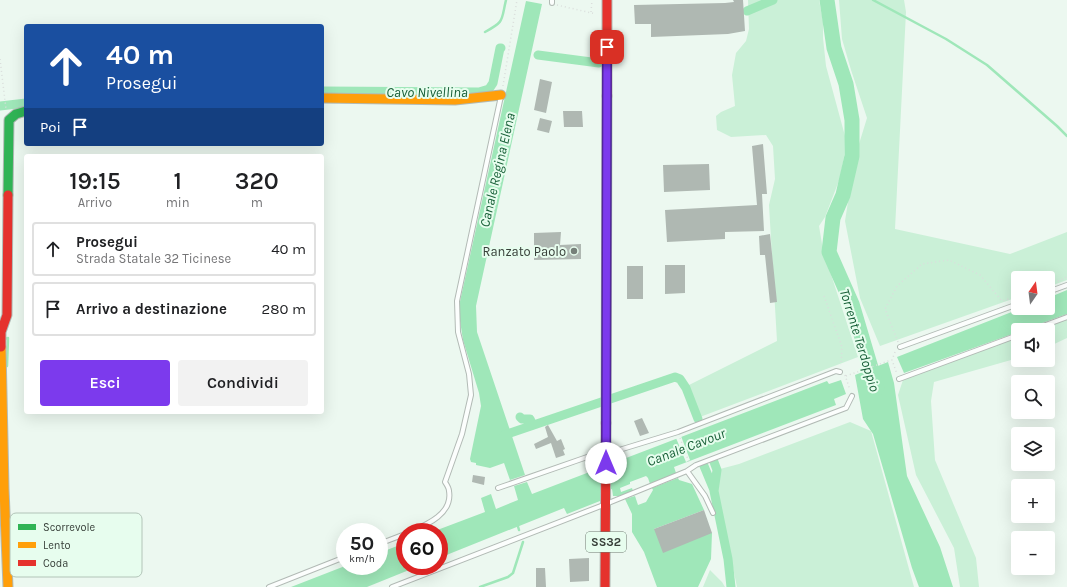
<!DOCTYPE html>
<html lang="it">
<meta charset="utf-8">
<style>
body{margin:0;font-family:Karla,sans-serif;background:#f2f2f2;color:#202124;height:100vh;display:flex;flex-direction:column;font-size:15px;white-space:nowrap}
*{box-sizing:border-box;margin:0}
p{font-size:13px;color:#757577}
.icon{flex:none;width:22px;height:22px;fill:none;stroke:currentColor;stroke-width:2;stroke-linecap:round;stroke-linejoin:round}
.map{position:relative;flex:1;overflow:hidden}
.side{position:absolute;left:24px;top:154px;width:300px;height:260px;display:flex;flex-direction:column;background:#fff;border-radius:4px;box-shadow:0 4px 16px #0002}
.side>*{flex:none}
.banner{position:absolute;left:24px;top:24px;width:300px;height:122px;border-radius:4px;box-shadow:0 4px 16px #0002;background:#1a4fa0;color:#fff;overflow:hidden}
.needle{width:26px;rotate:14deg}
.controls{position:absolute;left:1011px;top:271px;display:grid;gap:8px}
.controls a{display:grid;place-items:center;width:44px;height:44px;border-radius:4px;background:#fff;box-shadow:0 4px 16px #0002;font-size:20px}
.speed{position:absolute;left:336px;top:523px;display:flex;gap:8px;font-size:20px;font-weight:700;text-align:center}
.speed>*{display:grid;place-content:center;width:52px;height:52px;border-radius:50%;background:#fff;box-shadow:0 4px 16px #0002;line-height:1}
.speed small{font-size:10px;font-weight:400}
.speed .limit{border:6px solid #d22;background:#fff;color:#111}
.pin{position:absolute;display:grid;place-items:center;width:34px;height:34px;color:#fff;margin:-17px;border-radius:8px;box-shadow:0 2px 6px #0006}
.me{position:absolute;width:44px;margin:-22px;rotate:0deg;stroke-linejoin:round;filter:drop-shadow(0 0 3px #0008)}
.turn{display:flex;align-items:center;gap:14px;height:84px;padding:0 16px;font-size:18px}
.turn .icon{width:52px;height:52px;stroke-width:2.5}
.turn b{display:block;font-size:28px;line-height:34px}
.then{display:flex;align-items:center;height:38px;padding:0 16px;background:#0003;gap:8px;font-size:15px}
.eta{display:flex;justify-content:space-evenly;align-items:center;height:68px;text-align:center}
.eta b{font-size:24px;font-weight:600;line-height:28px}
.button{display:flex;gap:8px;margin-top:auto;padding:8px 16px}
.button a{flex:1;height:46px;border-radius:4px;background:#7c3aed;color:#fff;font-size:16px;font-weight:600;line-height:46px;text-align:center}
.button a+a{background:#f2f2f2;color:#202124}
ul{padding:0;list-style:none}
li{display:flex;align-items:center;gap:12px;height:54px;margin:0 8px 6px;padding:0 8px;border:2px solid #e0e0e0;border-radius:4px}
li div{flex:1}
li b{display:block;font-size:15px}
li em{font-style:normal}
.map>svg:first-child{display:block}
.green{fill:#caf0d7}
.water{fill:#9fe7b9}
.pier{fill:#ecf8f0}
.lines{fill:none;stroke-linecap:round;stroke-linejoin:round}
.stream{stroke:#9fe7b9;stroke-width:2.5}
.canal{stroke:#9fe7b9;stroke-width:9}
.river{stroke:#9fe7b9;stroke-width:15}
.building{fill:#afb8b2}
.lane-casing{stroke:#b2bab5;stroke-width:6}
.fast-casing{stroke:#b2bab5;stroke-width:11}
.slow-casing{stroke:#b2bab5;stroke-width:11}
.jam-casing{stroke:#b2bab5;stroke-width:11}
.path{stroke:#dadedc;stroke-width:1.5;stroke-dasharray:1 3;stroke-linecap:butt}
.lane{stroke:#fcfefd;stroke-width:4}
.fast{stroke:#30b455;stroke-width:9}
.slow{stroke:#ff9f0a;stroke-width:9}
.jam{stroke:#e5322d;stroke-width:9}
.route-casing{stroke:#51269a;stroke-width:10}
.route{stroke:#7c3aed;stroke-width:7}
.poi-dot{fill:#768079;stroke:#e7fdee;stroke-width:1.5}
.labels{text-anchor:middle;stroke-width:4;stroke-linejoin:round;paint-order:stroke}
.shield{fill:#e7fdee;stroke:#6c786f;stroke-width:1}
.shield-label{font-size:12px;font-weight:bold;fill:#373f39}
.poi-label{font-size:13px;fill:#373f39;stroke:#e7fdee;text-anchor:end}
.water-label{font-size:14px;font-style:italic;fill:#196139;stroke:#e7fdee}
.key{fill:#e7fdee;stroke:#b2c4b8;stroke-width:1}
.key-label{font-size:11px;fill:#373f39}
</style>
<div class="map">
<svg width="1067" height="587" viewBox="0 0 1067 587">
<rect width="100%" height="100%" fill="#ecf8f0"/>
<path class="green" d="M 748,0 L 819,0 L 823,21 L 823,38 L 826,66 L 845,136 L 844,157 L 840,178 L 825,217 L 819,226 L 823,250 L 858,357 L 700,417 L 687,386 L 777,341 L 769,205 L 775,179 L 773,146 L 766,135 L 731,137 L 717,130 L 716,116 L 721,112 L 735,106 L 732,75 L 736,53 L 746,41 L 749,29 Z
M 839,0 L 904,0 L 906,12 L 895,229 L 1010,254 L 1067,232 L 1067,280 L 1048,287 L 1048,278 L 1018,278 L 1018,297 L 880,346 L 860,298 L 845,221 L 855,157 L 867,118 L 851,70 L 842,39 Z
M 1067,319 L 1067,338 L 1048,347 L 1048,330 L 1037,330 Z
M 1018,337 L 1018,358 L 934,382 L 931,401 L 935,460 L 976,558 L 979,587 L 960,587 L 954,548 L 916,475 L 898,395 L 903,380 Z
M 850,422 L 871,431 L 914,587 L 737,587 L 717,491 L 720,469 L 739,464 Z
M 710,570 L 722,582 L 725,587 L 703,587 Z"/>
<path class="water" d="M 526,1 L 542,4 L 476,306 L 477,332 L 525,475 L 510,480 L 504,463 L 490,468 L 476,465 L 476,463 L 471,462 L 470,459 L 481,406 L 479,393 L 463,340 L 460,321 L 459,306 Z
M 1067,290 L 1067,314 L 1023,330 L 1018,330 L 1018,332 L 904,373 L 897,357 L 1022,308 L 1048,308 L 1048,298 Z
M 888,362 L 894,383 L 907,476 L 940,547 L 953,587 L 919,587 L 912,568 L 873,434 L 863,419 L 855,375 Z
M 841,380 L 846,394 L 834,399 L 836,405 L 674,467 L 676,473 L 650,484 L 648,478 L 646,476 L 630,482 L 630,484 L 620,488 L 621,492 L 632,488 L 633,491 L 621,496 L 613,496 L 612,489 L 600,493 L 600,501 L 567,514 L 564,508 L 439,558 L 439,532 L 432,532 L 485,512 L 481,498 L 491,494 L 496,509 L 518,500 L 514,486 L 527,482 L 532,494 L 827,381 L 829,384 Z
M 678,478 L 679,480 L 692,484 L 704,510 L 654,529 L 712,533 L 711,559 L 698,587 L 657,587 L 644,552 L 632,532 L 632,514 L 625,499 L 635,496 L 638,505 L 646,502 L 653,490 L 652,488 Z
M 405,543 L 405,566 L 419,566 L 367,587 L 291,587 L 345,566 L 379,566 L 379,553 Z"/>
<path class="pier" d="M 681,436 L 690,460 L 686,462 L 676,438 Z"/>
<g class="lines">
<path class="stream" d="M 873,0 L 946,39 L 987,65 L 1057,126 L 1067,136
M 485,32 C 505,21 501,21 506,0
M 4,339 L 8,338 L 7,366
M 517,523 L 519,530
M 480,587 L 508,577 L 513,573 L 523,542"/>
<path class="canal" d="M 747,11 L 773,0
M 538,55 L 599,63
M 322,91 L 479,92 L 489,89 L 493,83 L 500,48 L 501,48
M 0,106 L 26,103
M 520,417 L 522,419 L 530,419 L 533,425
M 504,435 L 675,377 L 680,379 L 686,388 L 698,419
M 714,462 L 717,470 L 714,491 L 728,559 L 731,587
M 704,466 L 714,490"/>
<path class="river" d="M 827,0 L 834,48 L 846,84 L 852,120 L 852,156 L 843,195 L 833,218 L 829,252 L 852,304 L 877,388"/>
</g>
<path class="building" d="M 733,0 L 743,0 L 745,31 L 728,34 L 651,37 L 651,24 L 635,24 L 634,5 L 725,3 L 734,2 Z
M 540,79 L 552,82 L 546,113 L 534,110 Z
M 563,111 L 582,111 L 583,127 L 564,127 Z
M 540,118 L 552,121 L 549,133 L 537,130 Z
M 763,144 L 767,194 L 762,194 L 764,231 L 725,232 L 725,239 L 667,242 L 665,210 L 757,205 L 752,146 Z
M 709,164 L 710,190 L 664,192 L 663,165 Z
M 561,232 L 560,245 L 581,244 L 581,259 L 534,260 L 534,233 Z
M 770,234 L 777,302 L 770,303 L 765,255 L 760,255 L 759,236 Z
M 665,265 L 685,265 L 685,293 L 665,294 Z
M 627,266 L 643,266 L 643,299 L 627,299 Z
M 642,418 L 649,433 L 640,436 L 634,421 Z
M 548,425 L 557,441 L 561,439 L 565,449 L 563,450 L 565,455 L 556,458 L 551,443 L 536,449 L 534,444 L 548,437 L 545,427 Z
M 473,475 L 485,477 L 484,485 L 472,482 Z
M 704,510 L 712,533 L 663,553 L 654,529 Z
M 589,558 L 589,581 L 570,582 L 569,559 Z
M 536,568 L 545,568 L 546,587 L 536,587 Z"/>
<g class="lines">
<g class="lane-casing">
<path id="lane" d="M 552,3 L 552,0
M 1048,292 L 1067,285
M 1032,330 L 1067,317
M 900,347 L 1018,304
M 899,379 L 1018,335
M 687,471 L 705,496 L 713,513
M 498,488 L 590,456 L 606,454 L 678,432 L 831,373 L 836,371 L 840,372
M 410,532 C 426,525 453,514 449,491 C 449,488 447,485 445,482 L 462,434 L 471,395 L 469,374 L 458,332 L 457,301 L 501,96
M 379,544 L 405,534
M 269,587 L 345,557
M 392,587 L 606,504 L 687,471 L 696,465 L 846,408 L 852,396"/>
</g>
<g class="fast-casing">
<path id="fast" d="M 8,195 L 9,120 L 16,114 L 26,111
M 606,423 L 607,96"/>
</g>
<g class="slow-casing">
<path id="slow" d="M 322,98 L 455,100 L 501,95
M 1,347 L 4,488 L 8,587"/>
</g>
<g class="jam-casing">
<path id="jam" d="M 607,96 L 607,0
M 1,347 L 1,332 L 7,315 L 8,195
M 605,587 L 606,423"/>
</g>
<path class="path" d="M 557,5 L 596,14
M 591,12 L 592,0
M 0,59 L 6,109
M 503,86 L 517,0
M 1058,281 L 1067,277
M 824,296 L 842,347 L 841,365
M 898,342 L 885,309 L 897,286 L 922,264 L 949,260 L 980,275 L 1002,301 L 1018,296
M 895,352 L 892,360 L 897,374
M 845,375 L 850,390
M 846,376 L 891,360
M 680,438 L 689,462"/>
<use href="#lane" class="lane"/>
<use href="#fast" class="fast"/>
<use href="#slow" class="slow"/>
<use href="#jam" class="jam"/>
</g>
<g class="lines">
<g class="route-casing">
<path id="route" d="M 606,463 L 607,47"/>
</g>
<use href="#route" class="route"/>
</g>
<circle class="poi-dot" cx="574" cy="251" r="4"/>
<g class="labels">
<rect class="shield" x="586" y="532" width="40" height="20" rx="3"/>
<g class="shield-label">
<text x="606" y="546">SS32</text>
</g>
<g class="poi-label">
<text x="566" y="256">Ranzato Paolo</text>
</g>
<g class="water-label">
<text x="427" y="97">Cavo Nivellina</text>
<text transform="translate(497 170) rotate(-77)" y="5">Canale Regina Elena</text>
<text transform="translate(860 340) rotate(73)" y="5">Torrente Terdoppio</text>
<text transform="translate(686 447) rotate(-21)" y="5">Canale Cavour</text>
</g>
</g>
<rect x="10" y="513" width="132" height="64" rx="6" class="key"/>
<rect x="18" y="524" width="18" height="6" fill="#30b455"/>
<rect x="18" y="542" width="18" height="6" fill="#ff9f0a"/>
<rect x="18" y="560" width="18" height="6" fill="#e5322d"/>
<g class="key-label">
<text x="43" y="531">Scorrevole</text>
<text x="43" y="549">Lento</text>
<text x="43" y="567">Coda</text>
</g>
</svg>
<div class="controls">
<a><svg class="needle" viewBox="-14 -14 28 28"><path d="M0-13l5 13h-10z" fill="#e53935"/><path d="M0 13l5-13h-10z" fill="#757577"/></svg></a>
<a><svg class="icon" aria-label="sound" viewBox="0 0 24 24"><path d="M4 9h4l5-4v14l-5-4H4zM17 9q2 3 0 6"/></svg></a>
<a><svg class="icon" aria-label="search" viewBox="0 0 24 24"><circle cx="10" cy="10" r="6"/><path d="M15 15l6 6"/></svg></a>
<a><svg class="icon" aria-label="layers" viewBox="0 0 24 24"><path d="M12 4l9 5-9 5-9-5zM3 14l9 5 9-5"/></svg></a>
<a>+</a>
<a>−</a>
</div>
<div class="speed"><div>50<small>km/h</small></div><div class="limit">60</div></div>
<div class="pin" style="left:607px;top:47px;background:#d93025"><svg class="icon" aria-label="arrive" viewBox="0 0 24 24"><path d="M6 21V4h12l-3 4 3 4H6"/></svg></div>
<svg class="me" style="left:606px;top:463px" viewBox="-20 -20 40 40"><circle r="19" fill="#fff"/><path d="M0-13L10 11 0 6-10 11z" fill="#7c3aed"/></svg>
<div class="banner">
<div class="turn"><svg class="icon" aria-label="ahead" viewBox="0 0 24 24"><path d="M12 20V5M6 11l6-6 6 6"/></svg><div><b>40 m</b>Prosegui</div></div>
<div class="then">Poi<svg class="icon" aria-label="arrive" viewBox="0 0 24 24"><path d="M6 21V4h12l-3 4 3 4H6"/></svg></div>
</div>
<section class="side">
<div class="eta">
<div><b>19:15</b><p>Arrivo</p></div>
<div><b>1</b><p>min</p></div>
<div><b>320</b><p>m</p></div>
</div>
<ul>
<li><svg class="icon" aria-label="ahead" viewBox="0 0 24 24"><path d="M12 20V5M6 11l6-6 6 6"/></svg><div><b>Prosegui</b><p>Strada Statale 32 Ticinese</p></div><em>40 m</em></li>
<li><svg class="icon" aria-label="arrive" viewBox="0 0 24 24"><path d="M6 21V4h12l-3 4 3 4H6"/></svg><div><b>Arrivo a destinazione</b></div><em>280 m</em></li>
</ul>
<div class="button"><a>Esci</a><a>Condividi</a></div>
</section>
</div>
